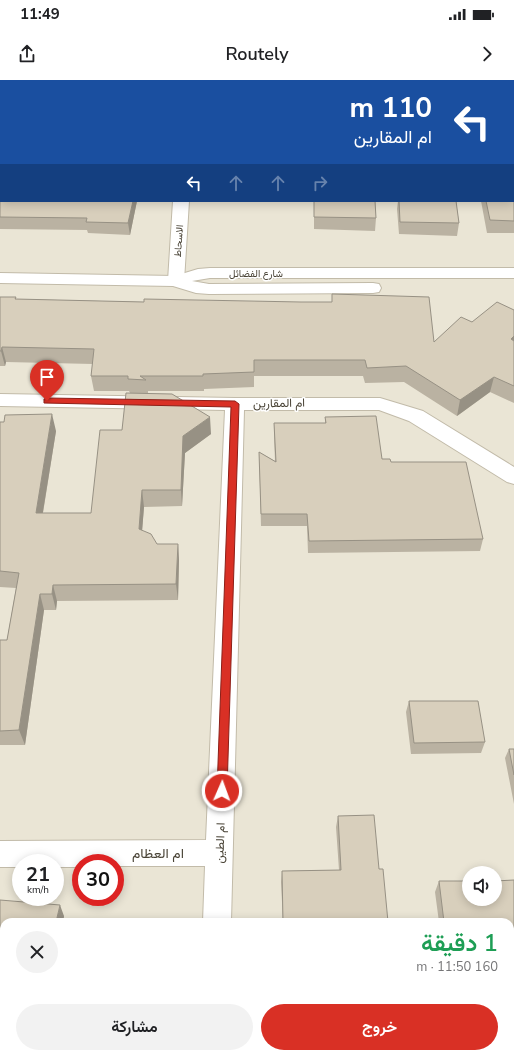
<!DOCTYPE html>
<html lang="ar">
<meta charset="utf-8">
<style>
body{margin:0;font-family:"Nunito Sans",Vazirmatn,sans-serif;background:#f2f2f2;color:#202124;direction:rtl;height:100vh;display:flex;flex-direction:column;font-size:15px;white-space:nowrap}
*{box-sizing:border-box;margin:0}
p{font-size:13px;color:#757577}
.icon{flex:none;width:22px;height:22px;fill:none;stroke:currentColor;stroke-width:2;stroke-linecap:round;stroke-linejoin:round}
.map{position:relative;flex:1;overflow:hidden;direction:ltr}
.side{position:absolute;left:0px;top:838px;width:514px;height:140px;display:flex;flex-direction:column;background:#fff;border-radius:12px 12px 0 0;box-shadow:0 2px 10px #0003;direction:rtl}
.side>*{flex:none}
.banner{position:absolute;left:0px;top:0px;width:514px;height:122px;box-shadow:0 2px 10px #0003;direction:rtl;background:#1a4fa0;color:#fff;overflow:hidden}
.fabs{position:absolute;left:462px;top:786px;display:grid;gap:8px}
.fabs a{display:grid;place-items:center;width:40px;height:40px;border-radius:50%;background:#fff;box-shadow:0 2px 10px #0003;font-size:20px}
.speed{position:absolute;left:12px;top:774px;display:flex;gap:8px;font-size:20px;font-weight:700;text-align:center}
.speed>*{display:grid;place-content:center;width:52px;height:52px;border-radius:50%;background:#fff;box-shadow:0 2px 10px #0003;line-height:1}
.speed small{font-size:10px;font-weight:400}
.speed .limit{border:6px solid #d22;background:#fff;color:#111}
.pin{position:absolute;display:grid;place-items:center;width:34px;height:34px;color:#fff;margin:-41px -17px;border-radius:50% 50% 50% 0;rotate:-45deg;box-shadow:0 0 4px #0007}
.pin .icon{rotate:45deg}
.me{position:absolute;width:44px;margin:-22px;rotate:2deg;stroke-linejoin:round;filter:drop-shadow(0 0 3px #0008)}
.turn{display:flex;align-items:center;gap:14px;height:84px;padding:0 16px;font-size:18px}
.turn .icon{width:52px;height:52px;stroke-width:2.5}
.turn b{display:block;font-size:28px;line-height:34px}
.lanes{display:flex;align-items:center;height:38px;padding:0 16px;background:#0003;justify-content:center;gap:20px;direction:ltr}
.lanes .off{opacity:.35}
.round{display:grid;place-items:center;flex:none;width:42px;height:42px;border-radius:21px;background:#f2f2f2}
.summary{display:flex;align-items:center;justify-content:space-between;height:68px;padding:0 16px}
h1{font-size:24px;font-weight:600;line-height:30px;color:#1e9e55}
.cta{display:flex;gap:8px;margin-top:auto;padding:8px 16px}
.cta a{flex:1;height:46px;border-radius:24px;background:#d93025;color:#fff;font-size:16px;font-weight:600;line-height:46px;text-align:center}
.cta a+a{background:#f2f2f2;color:#202124}
.status{display:flex;justify-content:space-between;align-items:center;height:28px;padding:0 20px;background:#fff;direction:ltr}
.status svg{height:11px;fill:currentColor}
header{display:flex;justify-content:space-between;align-items:center;height:52px;padding:0 16px;background:#fff;font-size:18px;font-weight:600}
.map>svg:first-child{display:block}
.residential{fill:#eae5d5;fill-rule:evenodd}
.lines{fill:none;stroke-linecap:round;stroke-linejoin:round}
.minor-casing{stroke:#c2bba9;stroke-width:2}
.tertiary-casing{stroke:#c2bba9;stroke-width:2}
.minor{fill:#fff;fill-rule:evenodd}
.tertiary{fill:#fff;fill-rule:evenodd}
.wall{fill:#bab2a2}
.shaded-wall{fill:#979184}
.building{fill:#d8cfbc;stroke:#979184}
.route{fill:#d93025;stroke:#8d1f18}
.labels{text-anchor:middle;stroke-width:3;stroke-linejoin:round;paint-order:stroke}
.far-street-label{font-size:10px;fill:#494336;stroke:#fff}
.street-label{font-size:12px;fill:#494336;stroke:#fff}
.near-street-label{font-size:14px;fill:#494336;stroke:#fff}
</style>
<div class="status"><b>11:49</b><svg viewBox="0 0 49 12"><path d="M0 12V9h3v3zM5 12V6h3v6zM10 12V3h3v9zM15 12V0h3v12zM26 1h20v11H26zM47 4h2v5h-2z"/></svg></div>
<header><svg class="icon" aria-label="forward" viewBox="0 0 24 24"><path d="M9 5l7 7-7 7"/></svg>Routely<svg class="icon" aria-label="share" viewBox="0 0 24 24"><path d="M12 15V3M7 8l5-5 5 5M5 13v7h14v-7"/></svg></header>
<div class="map">
<svg width="514" height="978" viewBox="0 0 514 978">
<rect width="100%" height="100%" fill="#f5f2e8"/>
<path class="residential" d="M 0,0 L 514,0 L 514,978 L 0,978 ZM 1,1 L 513,1 L 513,121 L 1,121 ZM 21,783 L 55,783 L 55,817 L 21,817 ZM 81,783 L 115,783 L 115,817 L 81,817 ZM 469,793 L 495,793 L 495,819 L 469,819 ZM 4,842 L 510,842 L 510,974 L 4,974 Z"/>
<g class="lines">
<g class="minor-casing">
<path id="minor" d="M 35,0 L 49,0 L 49,1 L 35,1 Z
M 163,0 L 182,0 L 162,1 Z
M 318,0 L 332,0 L 333,1 L 319,1 Z
M 488,0 L 503,0 L 504,1 L 489,1 Z
M 513,6 L 514,6 L 514,14 L 513,14 Z
M 0,94 L 1,94 L 1,104 L 0,104 Z
M 173,121 L 189,121 L 184,201 L 182,205 L 176,206 L 170,205 L 168,201 Z
M 0,314 L 235,318 L 380,318 L 423,331 L 514,387 L 514,404 L 507,402 L 409,341 L 379,330 L 244,330 L 231,842 L 203,842 L 205,786 L 115,786 L 115,783 L 81,783 L 81,787 L 55,787 L 55,783 L 21,783 L 21,787 L 0,787 L 0,761 L 206,760 L 225,330 L 0,326 Z
M 196,974 L 226,974 L 225,978 L 195,978 Z"/>
</g>
<g class="tertiary-casing">
<path id="tertiary" d="M 210,188 L 514,188 L 514,198 L 210,198 L 192,201 L 209,204 L 373,203 L 379,204 L 381,208 L 379,212 L 373,213 L 209,214 L 196,213 L 173,206 L 0,203 L 0,193 L 175,196 L 198,189 Z"/>
</g>
<use href="#minor" class="minor"/>
<use href="#tertiary" class="tertiary"/>
</g>
<path class="wall" d="M 342,0 L 471,0 L 474,1 L 344,1 Z
M 513,64 L 514,64 L 514,106 L 513,106 Z
M 0,102 L 137,121 L 130,155 L 88,153 L 87,150 L 0,149 Z
M 514,110 L 514,153 L 487,153 L 481,121 L 513,121 Z
M 314,121 L 375,121 L 376,138 L 375,151 L 314,149 Z
M 398,121 L 456,121 L 459,143 L 457,156 L 399,154 L 397,129 Z
M 332,214 L 434,262 L 472,242 L 514,230 L 514,323 L 490,312 L 457,336 L 404,302 L 365,303 L 363,296 L 254,296 L 254,307 L 204,309 L 204,311 L 148,311 L 148,313 L 211,354 L 185,373 L 182,426 L 144,427 L 142,450 L 157,464 L 178,464 L 179,480 L 178,520 L 57,521 L 56,530 L 44,530 L 25,665 L 0,665 L 0,560 L 7,560 L 16,508 L 0,507 L 0,342 L 56,351 L 43,433 L 91,433 L 122,350 L 130,313 L 129,311 L 94,311 L 91,296 L 93,284 L 6,282 L 5,286 L 0,286 L 0,217 L 16,217 L 16,219 L 144,222 L 332,222 Z
M 325,337 L 382,379 L 391,382 L 483,459 L 480,471 L 308,473 L 307,446 L 261,446 L 259,372 L 275,381 L 274,355 L 274,343 L 325,343 Z
M 409,621 L 485,662 L 481,673 L 411,674 L 406,632 Z
M 509,669 L 514,669 L 514,724 L 505,678 Z
M 338,736 L 379,789 L 388,842 L 283,842 L 281,802 L 282,791 L 339,790 L 336,747 Z
M 514,800 L 514,978 L 494,978 L 493,974 L 510,974 L 510,842 L 439,842 L 435,812 L 439,801 L 469,801 L 469,819 L 495,819 L 495,801 Z
M 0,820 L 64,836 L 63,842 L 4,842 L 4,930 L 0,930 Z
M 356,974 L 429,974 L 429,978 L 356,978 Z"/>
<path class="shaded-wall" d="M 1,43 L 1,61 L 0,64 L 0,46 Z
M 133,121 L 137,121 L 130,155 L 128,143 Z
M 514,256 L 514,268 L 511,259 Z
M 2,267 L 6,282 L 5,286 L 1,271 Z
M 494,297 L 490,312 L 457,336 L 460,320 Z
M 52,334 L 56,351 L 40,450 L 36,433 Z
M 210,337 L 211,354 L 185,373 L 182,426 L 181,410 L 183,356 Z
M 142,410 L 144,427 L 141,465 L 139,449 Z
M 178,464 L 179,480 L 178,520 L 176,504 Z
M 53,505 L 57,521 L 56,530 L 52,514 Z
M 40,514 L 44,530 L 25,665 L 19,650 Z
M 60,825 L 64,836 L 63,842 L 56,842 Z"/>
<path class="building" d="M 0,0 L 5,0 L 5,1 L 1,1 L 1,43 L 0,46 Z
M 231,0 L 320,0 L 320,1 L 228,1 Z
M 360,0 L 471,0 L 474,1 L 362,1 Z
M 513,64 L 514,64 L 514,94 L 513,94 Z
M 0,102 L 1,102 L 1,121 L 133,121 L 128,143 L 86,142 L 87,138 L 0,137 Z
M 513,110 L 514,110 L 514,141 L 490,140 L 486,121 L 513,121 Z
M 314,121 L 375,121 L 376,138 L 314,137 Z
M 399,121 L 456,121 L 459,143 L 400,142 Z
M 332,214 L 429,217 L 434,262 L 461,237 L 472,242 L 497,222 L 514,230 L 514,256 L 511,259 L 514,261 L 514,306 L 494,297 L 460,320 L 406,286 L 367,288 L 365,280 L 254,280 L 254,292 L 203,294 L 203,296 L 140,296 L 146,300 L 128,299 L 128,296 L 91,296 L 94,269 L 2,267 L 1,271 L 0,271 L 0,217 L 16,217 L 15,219 L 144,222 L 144,219 L 301,222 L 332,222 Z
M 126,313 L 172,314 L 210,337 L 183,356 L 181,410 L 142,410 L 139,449 L 151,454 L 157,464 L 178,464 L 176,504 L 53,505 L 52,514 L 40,514 L 19,650 L 0,651 L 0,560 L 7,560 L 19,493 L 0,491 L 0,342 L 4,342 L 5,335 L 52,334 L 36,433 L 91,433 L 100,350 L 122,350 Z
M 376,336 L 382,379 L 390,379 L 391,382 L 466,382 L 483,459 L 309,461 L 307,434 L 261,434 L 259,372 L 276,382 L 274,343 L 326,343 L 325,337 Z
M 409,621 L 478,621 L 485,662 L 414,663 Z
M 509,669 L 514,669 L 514,695 Z
M 374,735 L 379,789 L 383,789 L 388,842 L 283,842 L 282,791 L 341,790 L 338,736 Z
M 514,800 L 514,978 L 500,978 L 500,974 L 510,974 L 510,842 L 444,842 L 439,801 L 469,801 L 469,819 L 495,819 L 495,801 Z
M 0,820 L 60,825 L 56,842 L 4,842 L 4,921 L 0,921 Z
M 359,974 L 429,974 L 429,977 Z"/>
<path class="route" d="M 47,318 L 235,321 L 239,324 L 227,711 L 226,715 L 222,716 L 218,715 L 217,711 L 231,327 L 44,323 L 44,319 Z"/>
<g class="labels">
<g class="far-street-label">
<text transform="translate(178 161) rotate(-86)" y="4">الاسحاط</text>
<text x="256" y="197">شارع الفضائل</text>
</g>
<g class="street-label">
<text transform="translate(279 323) rotate(-1)" y="4">ام المقارين</text>
<text transform="translate(220 763) rotate(-88)" y="4">ام الطين</text>
</g>
<g class="near-street-label">
<text x="158" y="778">ام العظام</text>
</g>
</g>
</svg>
<div class="fabs">
<a><svg class="icon" aria-label="sound" viewBox="0 0 24 24"><path d="M4 9h4l5-4v14l-5-4H4zM17 9q2 3 0 6"/></svg></a>
</div>
<div class="speed"><div>21<small>km/h</small></div><div class="limit">30</div></div>
<div class="pin" style="left:47px;top:321px;background:#d93025"><svg class="icon" aria-label="arrive" viewBox="0 0 24 24"><path d="M6 21V4h12l-3 4 3 4H6"/></svg></div>
<svg class="me" style="left:222px;top:711px" viewBox="-20 -20 40 40"><circle r="17" fill="#d93025" stroke="#fff" stroke-width="3"/><path d="M0-11L8 9 0 5-8 9z" fill="#fff"/></svg>
<div class="banner">
<div class="turn"><svg class="icon" aria-label="left" viewBox="0 0 24 24"><path d="M17 20v-9H6M10 6l-5 5 5 5"/></svg><div><b>110 m</b>ام المقارين</div></div>
<div class="lanes"><svg class="icon" aria-label="left" viewBox="0 0 24 24"><path d="M17 20v-9H6M10 6l-5 5 5 5"/></svg><svg class="icon off" aria-label="ahead" viewBox="0 0 24 24"><path d="M12 20V5M6 11l6-6 6 6"/></svg><svg class="icon off" aria-label="ahead" viewBox="0 0 24 24"><path d="M12 20V5M6 11l6-6 6 6"/></svg><svg class="icon off" aria-label="right" viewBox="0 0 24 24"><path d="M7 20v-9h11M14 6l5 5-5 5"/></svg></div>
</div>
<section class="side">
<div class="summary"><div><h1>1 دقيقة</h1><p>160 m · 11:50</p></div><a class="round"><svg class="icon" aria-label="close" viewBox="0 0 24 24"><path d="M6 6l12 12M18 6L6 18"/></svg></a></div>
<div class="cta"><a>خروج</a><a>مشاركة</a></div>
</section>
</div>
